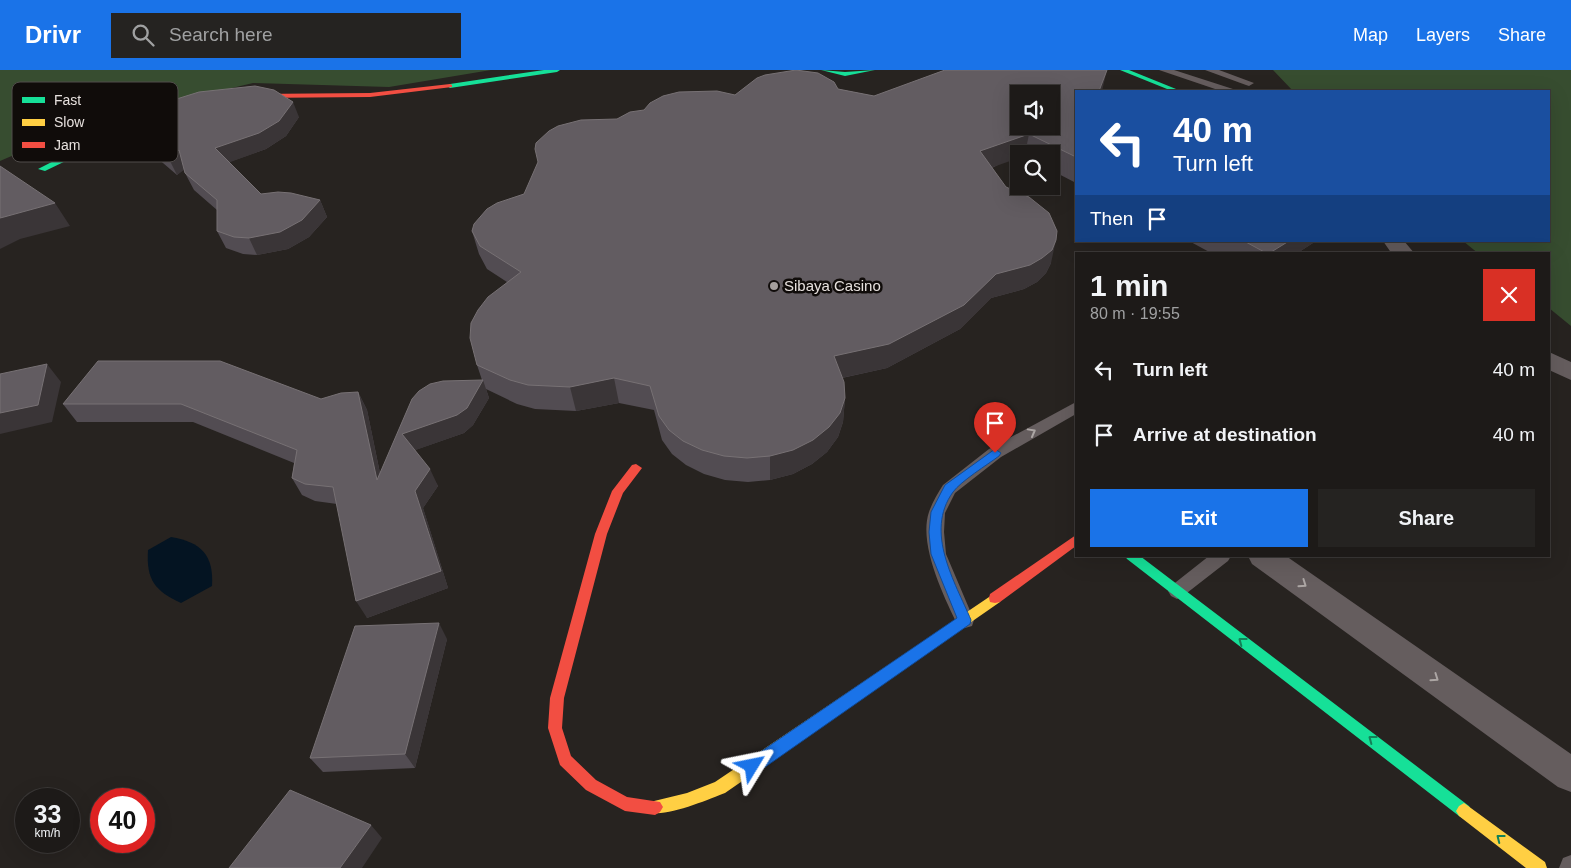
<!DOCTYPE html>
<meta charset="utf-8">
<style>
body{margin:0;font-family:Arial,sans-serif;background:#252321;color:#f1f3f6;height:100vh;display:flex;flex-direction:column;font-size:19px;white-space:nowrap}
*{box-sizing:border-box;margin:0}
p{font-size:16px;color:#a0a1a2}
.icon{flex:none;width:28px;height:28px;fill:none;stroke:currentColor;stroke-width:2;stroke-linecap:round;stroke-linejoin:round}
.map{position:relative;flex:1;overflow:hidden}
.side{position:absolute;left:1075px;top:182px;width:475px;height:305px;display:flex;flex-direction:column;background:#1d1a18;border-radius:0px;box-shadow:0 5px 20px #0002,0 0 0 1px #3b3837}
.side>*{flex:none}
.banner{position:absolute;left:1075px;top:20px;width:475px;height:152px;border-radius:0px;box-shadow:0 5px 20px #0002,0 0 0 1px #3b3837;background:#1a4fa0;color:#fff;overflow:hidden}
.fabs{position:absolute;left:1010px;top:15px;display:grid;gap:10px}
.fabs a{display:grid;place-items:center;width:50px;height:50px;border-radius:0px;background:#1d1a18;box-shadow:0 5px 20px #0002,0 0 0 1px #3b3837;font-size:25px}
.speed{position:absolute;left:15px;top:718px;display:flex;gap:10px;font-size:25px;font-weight:700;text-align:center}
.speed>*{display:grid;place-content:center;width:65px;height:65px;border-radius:50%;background:#1d1a18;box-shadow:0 5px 20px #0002,0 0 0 1px #3b3837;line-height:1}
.speed small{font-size:12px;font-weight:400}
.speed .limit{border:8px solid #d22;background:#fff;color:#111}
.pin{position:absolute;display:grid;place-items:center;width:42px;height:42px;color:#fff;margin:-51px -21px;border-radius:50% 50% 50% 0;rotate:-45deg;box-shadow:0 0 5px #0007}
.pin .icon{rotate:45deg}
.me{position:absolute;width:55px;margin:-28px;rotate:55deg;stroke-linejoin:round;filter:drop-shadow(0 0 4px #0008)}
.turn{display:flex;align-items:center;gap:18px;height:105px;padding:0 15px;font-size:22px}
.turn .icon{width:65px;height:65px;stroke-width:2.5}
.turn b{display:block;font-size:35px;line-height:42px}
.then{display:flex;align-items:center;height:48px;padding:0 15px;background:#0003;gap:10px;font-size:19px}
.round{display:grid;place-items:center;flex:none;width:52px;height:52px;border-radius:0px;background:#252321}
.head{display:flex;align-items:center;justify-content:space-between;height:85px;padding:0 15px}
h1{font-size:30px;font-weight:800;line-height:38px}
.button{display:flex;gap:10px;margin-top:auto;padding:10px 15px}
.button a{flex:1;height:58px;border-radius:0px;background:#1a73e8;color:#fff;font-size:20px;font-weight:800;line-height:58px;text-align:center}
.button a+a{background:#252321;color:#f1f3f6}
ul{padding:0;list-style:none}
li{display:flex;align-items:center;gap:15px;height:65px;padding:0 15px}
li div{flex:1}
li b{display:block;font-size:19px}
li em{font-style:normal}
header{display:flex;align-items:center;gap:30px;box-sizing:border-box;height:70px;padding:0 25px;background:#1a73e8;color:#fff}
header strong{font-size:24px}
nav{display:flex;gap:28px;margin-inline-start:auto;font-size:18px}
.search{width:350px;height:45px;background:#252321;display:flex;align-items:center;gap:12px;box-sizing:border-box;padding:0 18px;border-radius:0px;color:#a0a1a2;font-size:19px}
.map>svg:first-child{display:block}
.green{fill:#374d30}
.water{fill:#041422}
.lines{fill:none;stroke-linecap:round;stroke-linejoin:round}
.lane{fill:#655d5e;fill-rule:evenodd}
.street{fill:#655d5e;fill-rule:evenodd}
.fast{fill:#16e098;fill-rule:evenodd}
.slow{fill:#ffcf43;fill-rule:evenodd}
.jam{fill:#f24e42;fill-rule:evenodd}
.wall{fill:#524c52}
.shaded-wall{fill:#3a3537}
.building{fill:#625c61;stroke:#777174;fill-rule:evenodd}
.oneway{stroke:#aca6a4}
.oneway2{stroke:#138158}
.route{fill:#1a73e8;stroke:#114b97}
.poi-dot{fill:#a49e9c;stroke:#100c0a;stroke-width:2}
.labels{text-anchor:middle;stroke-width:5;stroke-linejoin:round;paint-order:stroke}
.poi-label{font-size:15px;fill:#e7e1de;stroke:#100c0a;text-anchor:start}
.key{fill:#100c0a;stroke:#504c4a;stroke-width:1}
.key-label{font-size:14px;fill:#e7e1de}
</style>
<header>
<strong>Drivr</strong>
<div class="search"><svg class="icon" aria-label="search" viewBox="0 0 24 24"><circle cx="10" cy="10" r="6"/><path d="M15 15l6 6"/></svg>Search here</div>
<nav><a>Map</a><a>Layers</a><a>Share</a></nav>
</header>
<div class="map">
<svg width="1571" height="798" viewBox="0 0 1571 798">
<rect width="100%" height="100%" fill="#272320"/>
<path class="green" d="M 0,0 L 491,0 L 389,17 L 253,13 L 93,51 L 0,91 Z
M 1273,0 L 1571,0 L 1571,256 L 1549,238 L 1549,184 L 1479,184 L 1463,171 L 1549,171 L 1549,21 L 1293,21 Z"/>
<path class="water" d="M 171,467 C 201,472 214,485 212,516 L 181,533 C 155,521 146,510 148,480 Z"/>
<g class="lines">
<path class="lane" d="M 1159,0 L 1174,0 L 1233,19 L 1235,21 L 1221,21 Z
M 1205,0 L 1219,0 L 1254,13 L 1249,16 L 1246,15 Z
M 1076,332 L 1076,344 L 1001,387 L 955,423 L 945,443 L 944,462 L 946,484 L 974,550 L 972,556 L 965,558 L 958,556 C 944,527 918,474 929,442 C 932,433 938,423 943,415 L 989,379 Z
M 1209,486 L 1231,486 L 1228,491 L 1183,526 L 1177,529 L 1171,526 L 1168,521 L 1171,516 Z
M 1571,785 L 1571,798 L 1559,798 L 1563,788 Z"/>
<path class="street" d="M 1383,171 L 1404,171 L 1415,184 L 1392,184 Z
M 1549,282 L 1571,292 L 1571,310 L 1549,300 Z
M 1248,486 L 1286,486 L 1571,684 L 1571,722 L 1558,717 L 1252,494 Z"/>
<path class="fast" d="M 544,0 L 560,0 L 557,2 L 450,18 L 447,16 L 450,14 Z
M 821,0 L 845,2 L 875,0 L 845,6 Z
M 1120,0 L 1129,0 L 1181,21 L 1172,21 Z
M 176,37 L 180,39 L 178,40 L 103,73 L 45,101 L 38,99 L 97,69 Z
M 1125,486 L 1140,486 L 1469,736 L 1472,741 L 1469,746 L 1464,749 L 1459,746 L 1127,489 Z"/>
<path class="slow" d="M 995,523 L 1000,524 L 1001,528 L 1000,532 L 725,723 C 710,729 664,748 650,742 L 647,737 L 650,732 L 687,723 L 715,712 Z
M 1464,733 L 1545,792 L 1547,798 L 1526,798 L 1459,746 L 1456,741 L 1459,736 Z"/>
<path class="jam" d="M 450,14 L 452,15 L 452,17 L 370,27 L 245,28 L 242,26 L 245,24 L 370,23 Z
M 636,394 L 642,398 L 623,423 L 607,464 L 564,628 L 562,658 L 571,686 L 596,710 L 627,727 L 660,732 L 663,737 L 660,742 L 655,745 L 625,741 L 586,720 L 560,695 L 548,658 L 550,628 L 595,464 L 612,421 L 632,395 Z
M 1076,465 L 1076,476 L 1000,532 L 995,533 L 990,532 L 989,528 L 990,524 Z"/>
</g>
<path class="wall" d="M 838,19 L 874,26 L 1076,21 L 1076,113 L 1051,100 L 1051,84 L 1019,84 L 992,98 L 1051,193 L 1046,203 L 1037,212 L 1024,219 L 991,228 L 960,259 L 887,298 L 842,308 L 845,328 L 843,352 L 838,367 L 827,382 L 812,394 L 793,404 L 770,410 L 748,412 L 725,410 L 704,404 L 686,395 L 672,384 L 662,370 L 654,340 L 619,333 L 576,341 L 535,339 L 517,334 L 486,319 L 489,328 L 473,355 L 464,363 L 415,380 L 438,416 L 423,438 L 448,518 L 367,548 L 337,434 L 315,431 L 302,425 L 292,408 L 294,393 L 193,352 L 77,352 L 63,334 L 321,329 L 358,322 L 367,340 L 380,403 L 482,310 L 477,295 L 507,212 L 487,199 L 479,184 L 472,161 L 524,124 L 617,49 L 735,25 Z
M 299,47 L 286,66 L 266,79 L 229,92 L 261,124 L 320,130 L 327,147 L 309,167 L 288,179 L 257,185 L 243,184 L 226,178 L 217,161 L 217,140 L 194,120 L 185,103 L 184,99 L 177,105 L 149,81 L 140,65 Z
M 1189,171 L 1316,171 L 1296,184 L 1213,184 Z
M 447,569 L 415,698 L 323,702 L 310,688 Z"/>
<path class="shaded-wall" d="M 1107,0 L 1102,21 L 1099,21 Z
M 293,32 L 299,47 L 286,66 L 266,79 L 222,95 L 215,78 Z
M 1029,64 L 1025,84 L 1019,84 L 1019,88 L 976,103 L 980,81 Z
M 179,80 L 188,97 L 177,105 L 169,89 Z
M 320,130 L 327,147 L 309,167 L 288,179 L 257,185 L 249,168 Z
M 55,133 L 70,156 L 20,169 L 0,179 L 0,148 L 4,147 Z
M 1056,170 L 1051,193 L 1046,203 L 1037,212 L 1024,219 L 991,228 L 960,259 L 887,298 L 832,310 L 834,286 L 996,204 Z
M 1289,171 L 1316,171 L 1296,184 L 1268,184 Z
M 47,294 L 61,312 L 52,352 L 0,364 L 0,343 Z
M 614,308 L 619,333 L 576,341 L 570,317 Z
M 483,310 L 489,328 L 473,355 L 464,363 L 410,382 L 402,364 Z
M 358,322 L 367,340 L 385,428 L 377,410 Z
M 845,328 L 843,352 L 838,367 L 827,382 L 812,394 L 793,404 L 770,410 L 770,386 Z
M 430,399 L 438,416 L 423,438 L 448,518 L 367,548 L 356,531 L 415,421 Z
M 439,553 L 447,569 L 415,698 L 405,684 Z
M 371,755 L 382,768 L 362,798 L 340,798 Z"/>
<path class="building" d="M 796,0 L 818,3 L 834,12 L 838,19 L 874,26 L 945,0 L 1107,0 L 1099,21 L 1076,21 L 1076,87 L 1029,64 L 980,81 L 1006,117 L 1029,127 L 1049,143 L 1057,161 L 1056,170 L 1052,180 L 1042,188 L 1030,195 L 996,204 L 964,235 L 889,274 L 834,286 L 844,312 L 845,328 L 840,343 L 829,357 L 813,370 L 793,380 L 770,386 L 747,388 L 724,386 L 702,380 L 683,371 L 669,360 L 659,346 L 650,316 L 614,308 L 570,317 L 528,315 L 510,310 L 477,295 L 470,268 L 471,253 L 478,240 L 488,227 L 521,202 L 480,176 L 472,161 L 474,154 L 487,139 L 497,133 L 524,124 L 538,92 L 535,79 L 536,73 L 549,61 L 558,56 L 581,50 L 617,49 L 630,42 L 644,40 L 650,33 L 663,26 L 679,22 L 717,21 L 735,25 L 757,8 L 765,5 ZM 1019,24 L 1051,24 L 1051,56 L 1019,56 Z
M 255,16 L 274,20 L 293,32 L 279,51 L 259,63 L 215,78 L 261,124 L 278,122 L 291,123 L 320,130 L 302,150 L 280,162 L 249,168 L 234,167 L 217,161 L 217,130 L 185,103 L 179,80 L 169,89 L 140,65 L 141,53 L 153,41 L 167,32 L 199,22 Z
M 0,96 L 55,133 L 4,147 L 0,148 Z
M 1244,171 L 1289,171 L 1268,184 Z
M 98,291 L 220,291 L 321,329 L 341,323 L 358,322 L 377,410 L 412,329 L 419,321 L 430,314 L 443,311 L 483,310 L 467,338 L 457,345 L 402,364 L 430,399 L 415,421 L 441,501 L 356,531 L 333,417 L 305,414 L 292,408 L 297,380 L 181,334 L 63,334 Z
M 47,294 L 38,335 L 0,343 L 0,304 Z
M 439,553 L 405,684 L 310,688 L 355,556 Z
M 290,720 L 371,755 L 340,798 L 229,798 Z"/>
<defs><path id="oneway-chevron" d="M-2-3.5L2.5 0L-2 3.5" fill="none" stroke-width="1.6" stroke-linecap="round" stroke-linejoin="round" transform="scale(1.25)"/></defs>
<g class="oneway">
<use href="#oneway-chevron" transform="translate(1032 362) rotate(-29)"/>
<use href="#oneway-chevron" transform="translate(1303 514) rotate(35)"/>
<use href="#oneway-chevron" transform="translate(1435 608) rotate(35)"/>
</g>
<g class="oneway2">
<use href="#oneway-chevron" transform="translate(1242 571) rotate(-143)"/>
<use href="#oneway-chevron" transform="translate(1372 669) rotate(-143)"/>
<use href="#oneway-chevron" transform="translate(1500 768) rotate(-142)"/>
</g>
<path class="route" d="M 995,379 L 1001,383 L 999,386 C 987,395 961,411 953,422 C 924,462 955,512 971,550 L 970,554 L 758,702 L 752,704 L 747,702 L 745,696 L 747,691 L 957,548 L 931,484 L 929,462 L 931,442 L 945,415 Z"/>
<circle class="poi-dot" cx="774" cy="216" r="5"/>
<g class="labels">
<g class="poi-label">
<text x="784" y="221">Sibaya Casino</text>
</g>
</g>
<rect x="12" y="12" width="166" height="80" rx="8" class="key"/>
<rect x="22" y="27" width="23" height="6" fill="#16e098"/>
<rect x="22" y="49" width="23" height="7" fill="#ffcf43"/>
<rect x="22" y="72" width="23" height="6" fill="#f24e42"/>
<g class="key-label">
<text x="54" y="35">Fast</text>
<text x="54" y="57">Slow</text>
<text x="54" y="80">Jam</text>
</g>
</svg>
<div class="fabs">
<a><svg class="icon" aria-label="sound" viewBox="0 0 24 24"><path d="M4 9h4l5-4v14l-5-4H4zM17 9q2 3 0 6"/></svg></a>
<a><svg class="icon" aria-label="search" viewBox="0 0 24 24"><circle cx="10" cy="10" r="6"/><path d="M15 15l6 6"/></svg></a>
</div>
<div class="speed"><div>33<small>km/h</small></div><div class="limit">40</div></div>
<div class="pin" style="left:995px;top:383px;background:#d93025"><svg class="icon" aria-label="arrive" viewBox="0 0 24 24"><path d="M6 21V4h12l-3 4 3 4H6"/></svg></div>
<svg class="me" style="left:752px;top:696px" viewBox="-20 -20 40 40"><path d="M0-17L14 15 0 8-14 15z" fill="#1a73e8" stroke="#fff" stroke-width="4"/></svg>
<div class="banner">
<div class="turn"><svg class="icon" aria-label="left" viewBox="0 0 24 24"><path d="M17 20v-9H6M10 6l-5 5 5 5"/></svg><div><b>40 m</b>Turn left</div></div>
<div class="then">Then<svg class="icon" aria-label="arrive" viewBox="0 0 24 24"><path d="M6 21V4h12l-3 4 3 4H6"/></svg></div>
</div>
<section class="side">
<div class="head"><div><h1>1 min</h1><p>80 m · 19:55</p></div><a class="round" style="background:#d93025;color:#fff"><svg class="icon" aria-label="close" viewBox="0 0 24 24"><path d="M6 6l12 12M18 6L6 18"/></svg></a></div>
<ul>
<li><svg class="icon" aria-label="left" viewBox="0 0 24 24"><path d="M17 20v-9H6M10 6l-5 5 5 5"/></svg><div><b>Turn left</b></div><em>40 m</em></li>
<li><svg class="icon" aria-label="arrive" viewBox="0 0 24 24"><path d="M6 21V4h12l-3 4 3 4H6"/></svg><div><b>Arrive at destination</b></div><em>40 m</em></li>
</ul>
<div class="button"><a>Exit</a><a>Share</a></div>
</section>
</div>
